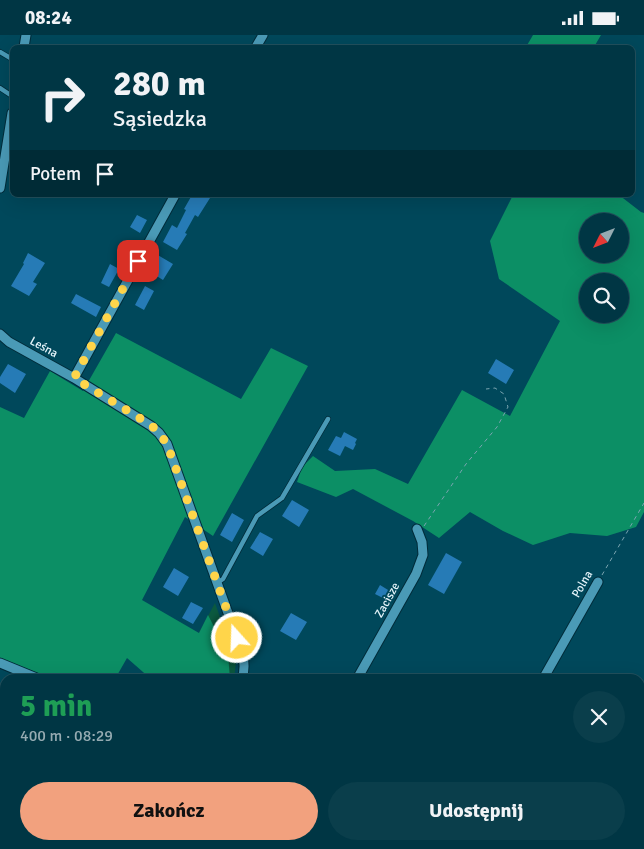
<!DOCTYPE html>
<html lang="pl">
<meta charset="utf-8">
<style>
body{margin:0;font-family:Signika,sans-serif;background:#0a3e4b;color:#f1f3f6;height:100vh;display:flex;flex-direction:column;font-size:19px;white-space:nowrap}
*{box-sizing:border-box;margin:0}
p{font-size:16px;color:#95abb2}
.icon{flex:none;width:28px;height:28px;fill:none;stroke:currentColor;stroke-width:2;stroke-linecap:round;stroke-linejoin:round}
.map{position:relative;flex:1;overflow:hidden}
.details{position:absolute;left:0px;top:639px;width:645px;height:176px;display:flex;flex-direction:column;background:#003644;border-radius:15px 15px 0 0;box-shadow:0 5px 20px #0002,0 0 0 1px #22505d}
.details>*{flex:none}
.hud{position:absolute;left:10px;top:10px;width:625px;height:152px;border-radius:8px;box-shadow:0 5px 20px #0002,0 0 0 1px #22505d;background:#003644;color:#f1f3f6;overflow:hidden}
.needle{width:32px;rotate:228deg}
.buttons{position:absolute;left:579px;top:178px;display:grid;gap:10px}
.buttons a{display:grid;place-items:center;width:50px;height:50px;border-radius:50%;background:#003644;box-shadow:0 5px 20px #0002,0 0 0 1px #22505d;font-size:25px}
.pin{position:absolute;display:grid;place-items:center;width:42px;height:42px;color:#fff;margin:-21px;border-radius:10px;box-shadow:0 2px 8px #0006}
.me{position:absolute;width:55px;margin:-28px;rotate:340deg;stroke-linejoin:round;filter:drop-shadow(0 0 4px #0008)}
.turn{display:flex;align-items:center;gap:18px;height:105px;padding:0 20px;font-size:22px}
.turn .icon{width:65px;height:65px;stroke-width:2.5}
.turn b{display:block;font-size:35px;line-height:42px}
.then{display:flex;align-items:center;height:48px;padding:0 20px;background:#0003;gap:10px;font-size:19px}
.round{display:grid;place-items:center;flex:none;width:52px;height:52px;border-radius:26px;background:#0a3e4b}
.summary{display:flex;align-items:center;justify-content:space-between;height:85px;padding:0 20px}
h1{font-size:30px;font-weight:700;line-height:38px;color:#1e9e55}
.action{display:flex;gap:10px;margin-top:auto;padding:10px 20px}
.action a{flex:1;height:58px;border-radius:30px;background:#f2a17e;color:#111;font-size:20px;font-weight:700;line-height:58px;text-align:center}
.action a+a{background:#0a3e4b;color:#f1f3f6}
.status{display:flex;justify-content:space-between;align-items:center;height:35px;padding:0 25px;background:#003644;direction:ltr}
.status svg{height:14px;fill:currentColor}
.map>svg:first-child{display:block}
.green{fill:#0b593f}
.forest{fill:#0c8f65;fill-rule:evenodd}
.building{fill:#267bb6}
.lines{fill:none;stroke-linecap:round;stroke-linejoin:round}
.service-casing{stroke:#002c3a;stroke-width:6}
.minor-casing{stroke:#002c3a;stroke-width:11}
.path{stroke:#7ba5b1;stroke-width:1;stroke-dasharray:4 4;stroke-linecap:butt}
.service{stroke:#4a9ab6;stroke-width:4.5}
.minor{stroke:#4a9ab6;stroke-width:9}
.route{stroke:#ffd54a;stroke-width:9;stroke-dasharray:0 16.2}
.labels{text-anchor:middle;stroke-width:4;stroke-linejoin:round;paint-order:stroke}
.street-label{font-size:12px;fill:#e6f5fb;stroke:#00485b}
</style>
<div class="status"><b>08:24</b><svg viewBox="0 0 49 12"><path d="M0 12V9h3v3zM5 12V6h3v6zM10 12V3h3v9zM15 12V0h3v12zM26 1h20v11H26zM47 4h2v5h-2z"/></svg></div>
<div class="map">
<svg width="644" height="814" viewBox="0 0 644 814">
<rect width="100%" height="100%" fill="#00485b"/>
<path class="green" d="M 215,568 L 236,627 L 234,644 L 174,644 Z"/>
<path class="forest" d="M 533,0 L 601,0 L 594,12 L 526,12 Z
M 513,160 L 619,160 L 641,177 L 644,178 L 644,477 L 636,492 L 607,501 L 570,498 L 533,510 L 503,496 L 470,477 L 439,503 L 413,486 L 353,454 L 336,462 L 297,447 L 302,432 L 313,421 L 335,436 L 375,434 L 408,449 L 462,355 L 510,381 L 560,286 L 499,244 L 490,206 ZM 588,186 L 620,186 L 620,219 L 588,219 ZM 588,246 L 620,246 L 620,279 L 588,279 Z
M 116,298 L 241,364 L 271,313 L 308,331 L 213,501 L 185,482 L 142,565 L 199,598 L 208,580 L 228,619 L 230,644 L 199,644 L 191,638 L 186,639 L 182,644 L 151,644 L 127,623 L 115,644 L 53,644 L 0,623 L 0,372 L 24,383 L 50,336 L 83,356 Z"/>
<path class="building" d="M 192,160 L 204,160 L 210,163 L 198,182 L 195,180 L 185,198 L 187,199 L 177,215 L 163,207 L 172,190 L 177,193 L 186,175 L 184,174 Z
M 137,180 L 147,185 L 140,198 L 130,192 Z
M 28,218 L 45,228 L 33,247 L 37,249 L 29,261 L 11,251 L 24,229 L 23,228 Z
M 156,219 L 173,229 L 163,245 L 147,235 Z
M 110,229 L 119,234 L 109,252 L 101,248 Z
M 145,251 L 154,256 L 144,275 L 135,270 Z
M 76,259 L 101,272 L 96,282 L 71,268 Z
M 496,324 L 514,335 L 506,349 L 488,338 Z
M 8,329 L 26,339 L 15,358 L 0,348 L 0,342 Z
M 344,397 L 357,404 L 355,408 L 356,409 L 353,415 L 345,411 L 340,421 L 328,415 L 336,401 L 341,403 Z
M 292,465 L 309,475 L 299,492 L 282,481 Z
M 232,478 L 244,485 L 232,507 L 220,500 Z
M 260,497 L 273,504 L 263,521 L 250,513 Z
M 446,518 L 462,527 L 444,559 L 428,550 Z
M 174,533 L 189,542 L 178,561 L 163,552 Z
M 380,550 L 393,558 L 389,566 L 375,559 Z
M 191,567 L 203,573 L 193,589 L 182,583 Z
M 291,578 L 307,587 L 296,605 L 280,596 Z"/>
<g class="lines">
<g class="service-casing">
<path id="service" d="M 0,17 L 12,24
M 0,53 L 12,61
M 217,548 L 223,544 L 257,481 L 282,463 L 328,384"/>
</g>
<g class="minor-casing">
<path id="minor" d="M 24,12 L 26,0
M 256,12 L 263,0
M 0,153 L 12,78
M 0,299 L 9,307 L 74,343 L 151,391 L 159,398 L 167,409 L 237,603 C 242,617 247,629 242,644
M 74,343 L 175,160
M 0,628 L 39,644
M 357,644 L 416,539 L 423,520 L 422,507 L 417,494
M 543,644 L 598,547
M 0,763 L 5,767
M 70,810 L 76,814
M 299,810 L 305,814
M 147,814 L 149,810
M 440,814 L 443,810"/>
</g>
<path class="path" d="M 424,491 L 466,429 L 497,392 L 508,372 L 504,359 L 495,353 L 486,354
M 602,540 L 644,468
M 220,618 L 225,610 L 229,605"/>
<use href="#service" class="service"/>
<use href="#minor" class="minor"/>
</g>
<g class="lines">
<path class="route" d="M 138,226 L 74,343 L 151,390 L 159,398 L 167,409 L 237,603"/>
</g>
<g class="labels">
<g class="street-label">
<text transform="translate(44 312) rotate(29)" y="4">Leśna</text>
<text transform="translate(582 549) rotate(-60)" y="4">Polna</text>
<text transform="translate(387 565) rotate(-61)" y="4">Zacisze</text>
</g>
</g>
</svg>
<div class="buttons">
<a><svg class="needle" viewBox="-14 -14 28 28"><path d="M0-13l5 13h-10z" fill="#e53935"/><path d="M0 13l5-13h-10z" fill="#95abb2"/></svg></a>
<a><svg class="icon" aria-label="search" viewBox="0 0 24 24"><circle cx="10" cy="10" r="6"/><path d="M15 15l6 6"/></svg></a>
</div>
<div class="pin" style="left:138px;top:226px;background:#d93025"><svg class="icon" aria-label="arrive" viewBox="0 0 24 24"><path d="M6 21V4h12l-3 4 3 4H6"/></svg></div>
<svg class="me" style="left:237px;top:603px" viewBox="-20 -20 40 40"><circle r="17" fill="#ffd54a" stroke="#fff" stroke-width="3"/><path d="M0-11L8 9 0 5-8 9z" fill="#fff"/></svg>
<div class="hud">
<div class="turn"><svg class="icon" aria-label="right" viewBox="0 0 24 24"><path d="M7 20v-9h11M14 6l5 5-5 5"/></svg><div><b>280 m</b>Sąsiedzka</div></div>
<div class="then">Potem<svg class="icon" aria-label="arrive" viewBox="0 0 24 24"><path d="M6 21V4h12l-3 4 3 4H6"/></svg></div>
</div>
<section class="details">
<div class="summary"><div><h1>5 min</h1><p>400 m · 08:29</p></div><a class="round"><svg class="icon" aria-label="close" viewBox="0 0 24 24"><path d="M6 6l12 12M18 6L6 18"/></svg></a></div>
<div class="action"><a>Zakończ</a><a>Udostępnij</a></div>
</section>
</div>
